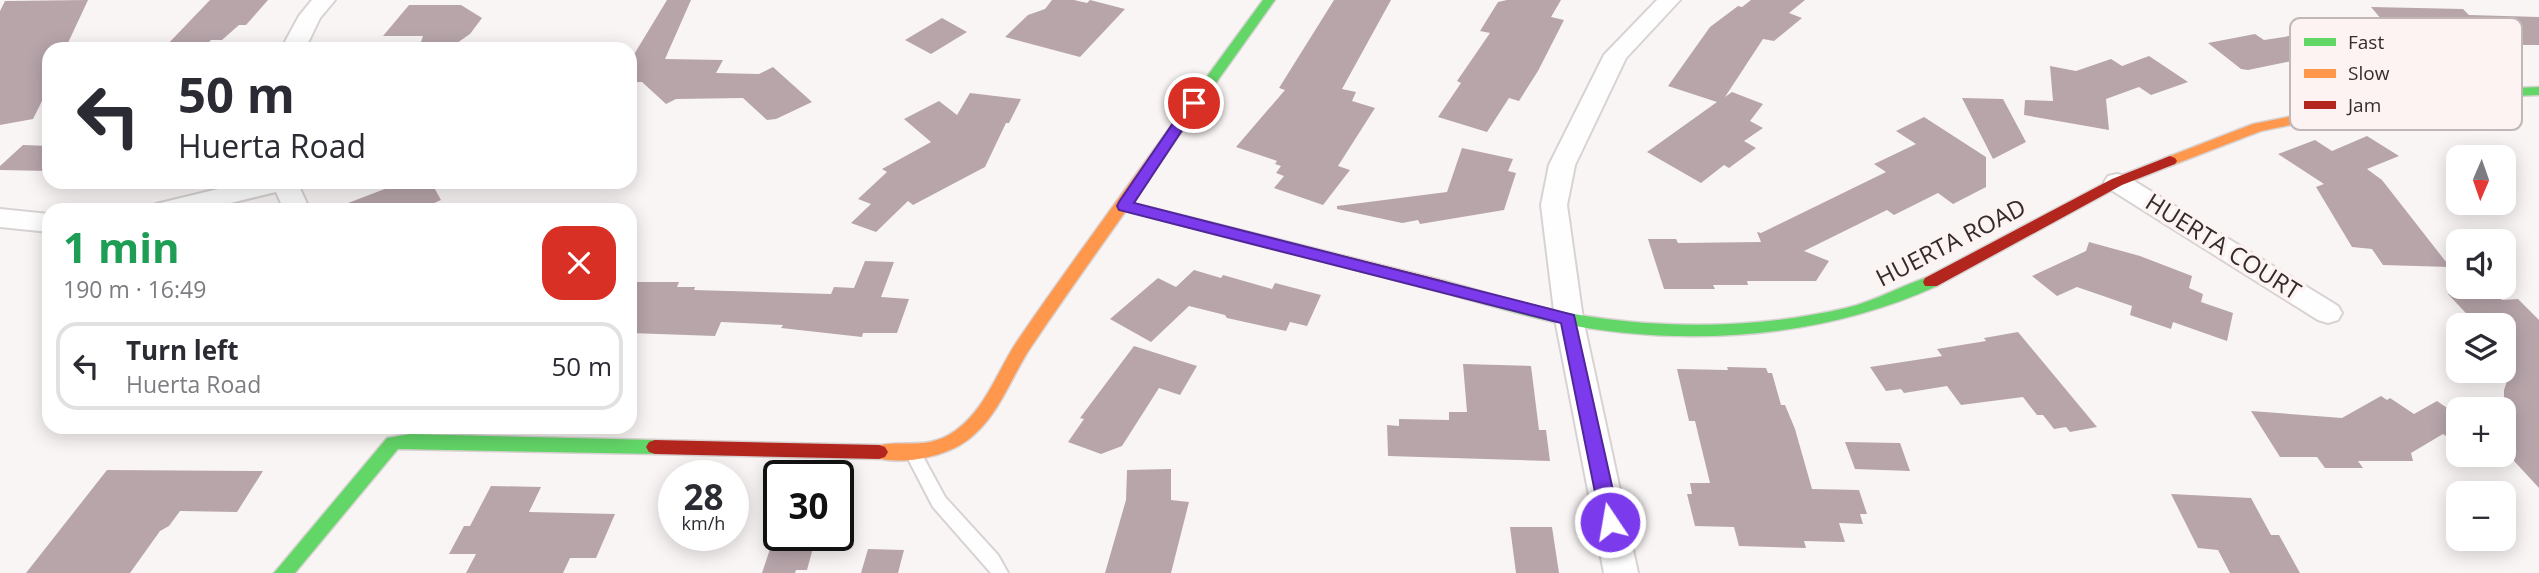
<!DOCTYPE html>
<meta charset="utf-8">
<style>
body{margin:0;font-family:"Open Sans",sans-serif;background:#f7f7f7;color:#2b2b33;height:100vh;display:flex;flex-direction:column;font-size:26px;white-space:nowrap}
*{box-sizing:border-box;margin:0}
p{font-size:23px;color:#7c7c81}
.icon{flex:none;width:38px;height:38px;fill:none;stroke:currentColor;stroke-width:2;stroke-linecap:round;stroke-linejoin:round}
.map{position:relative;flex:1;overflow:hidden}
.drawer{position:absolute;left:42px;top:203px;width:595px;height:231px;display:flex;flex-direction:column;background:#fff;border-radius:21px;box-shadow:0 4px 18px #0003}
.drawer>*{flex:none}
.hud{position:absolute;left:42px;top:42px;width:595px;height:147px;border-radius:21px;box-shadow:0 4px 18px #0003;background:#fff;color:#2b2b33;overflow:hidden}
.needle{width:46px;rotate:182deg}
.buttons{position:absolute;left:2446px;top:145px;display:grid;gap:14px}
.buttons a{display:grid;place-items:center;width:70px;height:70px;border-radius:14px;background:#fff;box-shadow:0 4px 18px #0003;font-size:35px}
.speed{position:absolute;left:658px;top:460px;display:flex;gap:14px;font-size:35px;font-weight:700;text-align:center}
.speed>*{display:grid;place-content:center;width:91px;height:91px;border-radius:50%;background:#fff;box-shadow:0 4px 18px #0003;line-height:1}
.speed small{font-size:18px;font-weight:400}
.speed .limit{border:4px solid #111;border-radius:10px;background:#fff;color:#111}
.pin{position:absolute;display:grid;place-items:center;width:60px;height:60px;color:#fff;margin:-30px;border:4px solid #fff;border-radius:50%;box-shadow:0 2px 7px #0007}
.me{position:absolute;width:77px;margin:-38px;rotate:348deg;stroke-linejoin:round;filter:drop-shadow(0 0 5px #0008)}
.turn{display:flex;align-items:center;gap:24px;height:147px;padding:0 21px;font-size:32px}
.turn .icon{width:91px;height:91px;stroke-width:2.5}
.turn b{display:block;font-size:49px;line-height:60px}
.round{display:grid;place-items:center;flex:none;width:74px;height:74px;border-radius:21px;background:#f7f7f7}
.overview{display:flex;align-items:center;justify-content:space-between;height:119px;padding:0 21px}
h1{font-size:42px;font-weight:700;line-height:52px;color:#1e9e55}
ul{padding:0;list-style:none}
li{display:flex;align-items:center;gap:21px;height:88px;margin:0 14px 10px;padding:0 7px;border:4px solid #e1e1e2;border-radius:21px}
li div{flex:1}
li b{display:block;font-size:26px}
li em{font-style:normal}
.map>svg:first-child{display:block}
.building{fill:#b7a5aa}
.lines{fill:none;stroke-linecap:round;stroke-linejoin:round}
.lane-casing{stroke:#d8d3d2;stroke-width:4}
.street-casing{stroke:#d8d3d2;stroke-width:4}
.fast-casing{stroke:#d8d3d2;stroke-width:3}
.slow-casing{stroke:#d8d3d2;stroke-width:3}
.jam-casing{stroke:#d8d3d2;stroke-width:3}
.lane{fill:#fefefe;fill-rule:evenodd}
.street{fill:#fefefe;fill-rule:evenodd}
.fast{fill:#63d668;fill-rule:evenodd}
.slow{fill:#ff974d;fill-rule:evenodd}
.jam{fill:#b3261e;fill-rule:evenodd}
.route{fill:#7c3aed;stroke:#51269a;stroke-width:2}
.labels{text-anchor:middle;stroke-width:7;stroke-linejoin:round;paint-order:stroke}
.street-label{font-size:24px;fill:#332c2b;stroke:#fdf3f2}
.key{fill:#fdf3f2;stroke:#c0b7b6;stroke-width:2}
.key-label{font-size:19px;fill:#332c2b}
</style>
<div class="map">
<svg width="2539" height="573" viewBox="0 0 2539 573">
<rect width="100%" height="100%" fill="#faf5f5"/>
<path class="building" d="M 88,0 L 67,45 L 49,48 L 49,87 L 33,119 L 0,125 L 0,11 L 5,1 Z
M 210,0 L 268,0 L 246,25 L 239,25 L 222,40 L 211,40 L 203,49 L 163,49 Z
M 667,0 L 691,0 L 665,59 L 723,60 L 716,73 L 759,74 L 773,67 L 812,102 L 776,119 L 767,120 L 743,98 L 676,99 L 666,104 L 642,82 L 630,82 L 630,61 Z
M 1052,0 L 1074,0 L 1087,3 L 1090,0 L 1125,9 L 1080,57 L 1005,37 L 1028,15 L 1045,9 Z
M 1334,0 L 1391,0 L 1342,89 L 1356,92 L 1352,101 L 1375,108 L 1338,166 L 1350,170 L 1323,205 L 1274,188 L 1284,176 L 1276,173 L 1281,166 L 1275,164 L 1277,161 L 1236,147 L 1285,90 L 1279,88 Z
M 1507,0 L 1561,0 L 1551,17 L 1564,20 L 1538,71 L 1519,101 L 1509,98 L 1487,132 L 1438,117 L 1461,83 L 1457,81 L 1490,33 L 1480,31 L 1498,2 Z
M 1751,0 L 1805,0 L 1789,13 L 1802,18 L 1774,41 L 1763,39 L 1725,97 L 1732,92 L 1763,104 L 1750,121 L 1763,128 L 1744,141 L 1756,148 L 1729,168 L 1724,165 L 1701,183 L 1647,152 L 1717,102 L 1668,86 L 1710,27 L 1738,6 L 1742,7 Z
M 409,5 L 461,5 L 482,18 L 470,34 L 457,43 L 421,42 L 423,36 L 383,36 Z
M 2371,7 L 2463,9 L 2469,15 L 2539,17 L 2539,45 L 2441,45 L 2399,40 Z
M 942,18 L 967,32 L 931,54 L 905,40 Z
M 2318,22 L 2349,38 L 2312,55 L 2290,59 L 2292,61 L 2248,70 L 2241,69 L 2208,43 L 2255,34 L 2264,40 L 2284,37 L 2298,34 Z
M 2149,56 L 2188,82 L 2151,95 L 2139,87 L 2106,99 L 2109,130 L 2024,115 L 2025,100 L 2053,101 L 2050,66 L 2076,71 L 2111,59 L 2122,66 Z
M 970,93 L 1021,99 L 1009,123 L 1006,123 L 985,167 L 913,205 L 908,201 L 876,232 L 851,223 L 871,204 L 858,199 L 887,172 L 882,169 L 931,142 L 904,119 L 939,101 L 957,115 Z
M 1962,98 L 2003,99 L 2026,142 L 1993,159 Z
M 1924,117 L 1986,157 L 1986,187 L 1953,204 L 1938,193 L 1894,215 L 1887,210 L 1804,251 L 1829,261 L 1816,281 L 1747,281 L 1748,285 L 1713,285 L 1715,289 L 1664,289 L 1648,239 L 1676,239 L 1678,243 L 1761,242 L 1757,232 L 1761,233 L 1886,172 L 1874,164 L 1916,144 L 1896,131 Z
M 2367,136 L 2399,156 L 2367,169 L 2382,180 L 2450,267 L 2383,265 L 2372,249 L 2352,247 L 2316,187 L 2324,184 L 2278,154 L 2315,140 L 2332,151 Z
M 23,145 L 49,146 L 49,171 L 0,170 L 0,166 Z
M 1462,148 L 1513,159 L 1508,171 L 1516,173 L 1504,210 L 1420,224 L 1418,220 L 1402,223 L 1337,209 L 1337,206 L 1447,192 Z
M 403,182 L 431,182 L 441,200 L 432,204 L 436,210 L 335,210 L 335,208 Z
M 2089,242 L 2140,256 L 2192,276 L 2189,288 L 2203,294 L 2201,302 L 2233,313 L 2227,341 L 2173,322 L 2171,329 L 2130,315 L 2132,306 L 2077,287 L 2057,296 L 2032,276 L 2086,251 Z
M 865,261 L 894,262 L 881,297 L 909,299 L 897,333 L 863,333 L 862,337 L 781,328 L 783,325 L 721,322 L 715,336 L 630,333 L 630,282 L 679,282 L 677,287 L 695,287 L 694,290 L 831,294 L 834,287 L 854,288 Z
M 1194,270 L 1221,278 L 1223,275 L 1272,289 L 1275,283 L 1321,295 L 1307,326 L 1290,322 L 1286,331 L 1227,318 L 1225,315 L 1189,306 L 1151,342 L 1110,319 L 1158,278 L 1176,287 Z
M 2493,291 L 2502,300 L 2518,299 L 2539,320 L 2539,488 L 2504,450 L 2504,390 L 2513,363 L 2504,353 L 2504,326 L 2478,326 L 2448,294 Z
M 2018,332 L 2097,427 L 2070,432 L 2066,427 L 2054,429 L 2043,415 L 2037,415 L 2023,397 L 1961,405 L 1947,386 L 1904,393 L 1901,389 L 1886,391 L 1870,367 L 1942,356 L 1937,349 L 1986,341 L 1984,338 Z
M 1134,346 L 1197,366 L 1180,395 L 1159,388 L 1122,446 L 1101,454 L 1068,442 L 1084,419 L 1080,418 Z
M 1463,364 L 1531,366 L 1539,430 L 1546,430 L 1550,461 L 1388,456 L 1387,425 L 1399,426 L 1399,419 L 1449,420 L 1449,412 L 1467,412 Z
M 1727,367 L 1766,368 L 1768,373 L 1772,373 L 1781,405 L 1785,405 L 1795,429 L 1812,489 L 1859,490 L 1867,514 L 1860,514 L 1863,524 L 1839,523 L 1845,542 L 1804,541 L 1806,548 L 1739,546 L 1734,527 L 1695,526 L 1687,494 L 1692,494 L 1690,483 L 1710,483 L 1695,421 L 1689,421 L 1677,369 L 1728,370 Z
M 2381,396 L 2387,400 L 2390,398 L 2414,414 L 2437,401 L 2459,416 L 2459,439 L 2455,442 L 2443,434 L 2411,453 L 2413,461 L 2358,461 L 2363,468 L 2325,468 L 2317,457 L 2280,457 L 2251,411 L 2342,418 Z
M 1845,442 L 1900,443 L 1910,471 L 1855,469 Z
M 1171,469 L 1171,500 L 1189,502 L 1171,573 L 1105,573 L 1126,500 L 1127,470 Z
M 107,470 L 263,471 L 237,512 L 180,511 L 169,526 L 160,531 L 130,573 L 26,573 Z
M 491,486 L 541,487 L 529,512 L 615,514 L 596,558 L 570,558 L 563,573 L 466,573 L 476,554 L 449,554 L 464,526 L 470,526 Z
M 2171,494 L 2251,498 L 2271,535 L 2279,535 L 2300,573 L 2230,573 L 2218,550 L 2198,548 Z
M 1510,527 L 1552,527 L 1559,573 L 1516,573 Z
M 774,537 L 816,537 L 807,570 L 796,570 L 795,573 L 762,573 Z
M 868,549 L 904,550 L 898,573 L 861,573 Z"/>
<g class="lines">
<g class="lane-casing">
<path id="lane" d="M 913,447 L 919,449 L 945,497 L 998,555 L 1008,573 L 991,573 L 933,507 L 905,453 L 907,449 Z"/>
</g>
<g class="street-casing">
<path id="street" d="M 312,0 L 335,0 L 320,18 L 305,49 L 281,49 L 299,16 Z
M 1657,0 L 1680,0 L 1626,58 L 1575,165 L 1567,205 L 1583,319 L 1638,573 L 1604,573 L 1555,319 L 1541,205 L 1549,165 L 1604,55 Z
M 2117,174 L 2126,176 L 2338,306 L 2342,313 L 2338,320 L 2328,323 L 2318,320 L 2108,188 L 2104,182 L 2108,176 Z
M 247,182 L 297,182 L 310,210 L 284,210 L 276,192 L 202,210 L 152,210 L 156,204 Z
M 0,209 L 49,214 L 49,232 L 0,227 Z"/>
</g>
<g class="fast-casing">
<path id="fast" d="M 1263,0 L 1275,0 L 1191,118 L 1181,118 L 1179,115 L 1181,112 Z
M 2539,87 L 2539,95 L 2412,100 L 2405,96 L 2412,92 Z
M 1931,276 L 1937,278 L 1939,282 L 1937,286 C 1818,340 1681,348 1554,322 C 1517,314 1481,303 1445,293 L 1437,287 L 1445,281 C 1481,291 1517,303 1554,310 C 1648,330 1752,330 1846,308 C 1876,301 1902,285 1931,276 Z
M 410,434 L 655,440 L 661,442 L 664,447 L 661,452 L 655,454 L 398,449 L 295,573 L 274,573 L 387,438 Z"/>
</g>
<g class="slow-casing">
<path id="slow" d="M 2412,92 L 2419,96 L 2417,99 L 2261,131 L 2170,166 L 2163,161 L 2165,158 L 2253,124 Z
M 1186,111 L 1193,115 C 1140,193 1084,268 1031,347 C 1011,377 999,416 969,439 C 946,457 902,466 873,457 L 870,452 L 873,447 C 901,438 925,452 955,431 C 985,410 997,372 1016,343 C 1069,265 1126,189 1181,112 Z"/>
</g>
<g class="jam-casing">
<path id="jam" d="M 2170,156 L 2175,158 L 2177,161 L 2175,164 L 2122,185 L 1937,286 L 1925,286 L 1923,282 L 1925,278 L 2112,179 Z
M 1125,201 L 1445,281 L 1453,287 L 1445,293 L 1120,209 L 1118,206 L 1120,203 Z
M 655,440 L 879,445 L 885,447 L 888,452 L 885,457 L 879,459 L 655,454 L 649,452 L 646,447 L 649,442 Z"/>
</g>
<use href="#lane" class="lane"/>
<use href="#street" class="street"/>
<use href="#fast" class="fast"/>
<use href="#slow" class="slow"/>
<use href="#jam" class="jam"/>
</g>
<path class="route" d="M 1194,99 L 1200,103 L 1134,203 L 1574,315 L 1620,522 L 1617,528 L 1610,530 L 1604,528 L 1601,522 L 1561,323 L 1119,210 L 1117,206 L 1119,202 L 1189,100 Z"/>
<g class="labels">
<g class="street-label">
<text transform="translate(1951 243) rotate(-27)" y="8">HUERTA ROAD</text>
<text transform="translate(2223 247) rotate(32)" y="8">HUERTA COURT</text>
</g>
</g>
<rect x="2290" y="18" width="232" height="112" rx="10" class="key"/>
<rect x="2304" y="38" width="32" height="8" fill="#63d668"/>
<rect x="2304" y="69" width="32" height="9" fill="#ff974d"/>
<rect x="2304" y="101" width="32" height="8" fill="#b3261e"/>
<g class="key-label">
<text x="2348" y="49">Fast</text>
<text x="2348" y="80">Slow</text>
<text x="2348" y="112">Jam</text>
</g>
</svg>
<div class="buttons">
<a><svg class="needle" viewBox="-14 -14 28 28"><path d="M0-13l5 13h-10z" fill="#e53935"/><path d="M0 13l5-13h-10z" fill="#7c7c81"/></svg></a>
<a><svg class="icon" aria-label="sound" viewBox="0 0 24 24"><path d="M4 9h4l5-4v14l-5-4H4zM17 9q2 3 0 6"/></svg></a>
<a><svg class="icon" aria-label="layers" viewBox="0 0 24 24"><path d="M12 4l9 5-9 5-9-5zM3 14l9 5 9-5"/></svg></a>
<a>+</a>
<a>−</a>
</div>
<div class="speed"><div>28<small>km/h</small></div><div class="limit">30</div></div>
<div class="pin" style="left:1194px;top:103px;background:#d93025"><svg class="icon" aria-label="arrive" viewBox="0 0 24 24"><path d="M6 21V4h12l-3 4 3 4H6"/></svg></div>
<svg class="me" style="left:1610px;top:522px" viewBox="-20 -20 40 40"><circle r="17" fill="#7c3aed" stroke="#fff" stroke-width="3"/><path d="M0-11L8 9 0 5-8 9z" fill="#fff"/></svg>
<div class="hud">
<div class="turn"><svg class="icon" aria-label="left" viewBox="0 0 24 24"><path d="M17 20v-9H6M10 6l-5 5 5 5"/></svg><div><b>50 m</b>Huerta Road</div></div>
</div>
<section class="drawer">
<div class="overview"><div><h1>1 min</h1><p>190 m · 16:49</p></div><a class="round" style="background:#d93025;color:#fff"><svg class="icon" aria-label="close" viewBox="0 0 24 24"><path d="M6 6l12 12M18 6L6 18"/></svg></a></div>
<ul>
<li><svg class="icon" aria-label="left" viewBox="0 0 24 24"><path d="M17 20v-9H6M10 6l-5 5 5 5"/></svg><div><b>Turn left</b><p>Huerta Road</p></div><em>50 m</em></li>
</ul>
</section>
</div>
